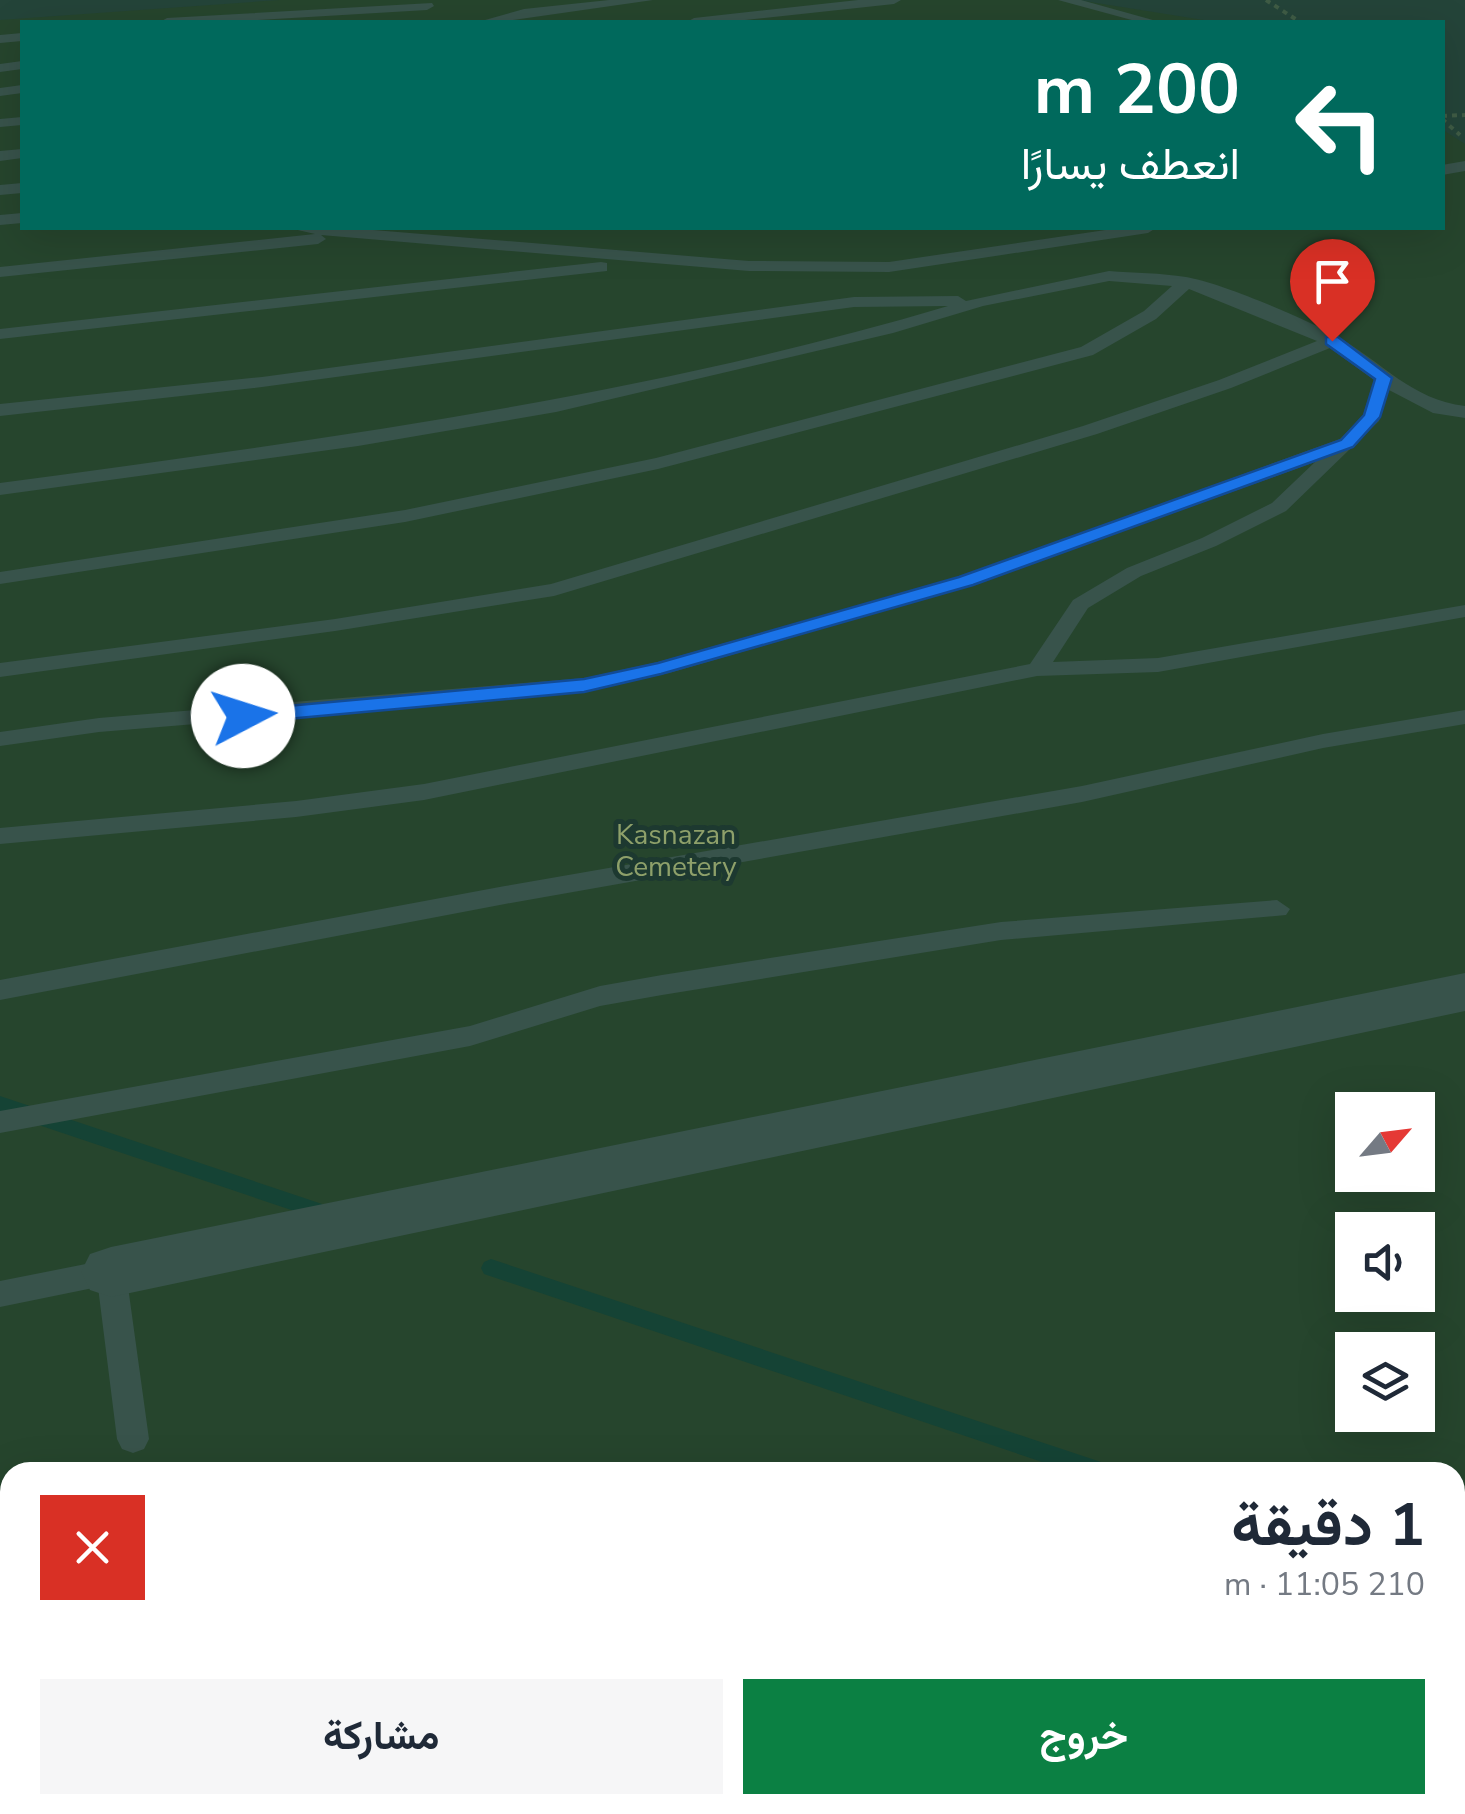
<!DOCTYPE html>
<html lang="ar">
<meta charset="utf-8">
<style>
body{margin:0;font-family:"Nunito Sans",Vazirmatn,sans-serif;background:#f6f6f7;color:#1f2937;direction:rtl;height:100vh;display:flex;flex-direction:column;font-size:38px;white-space:nowrap}
*{box-sizing:border-box;margin:0}
p{font-size:32px;color:#747a83}
.icon{flex:none;width:55px;height:55px;fill:none;stroke:currentColor;stroke-width:2;stroke-linecap:round;stroke-linejoin:round}
.map{position:relative;flex:1;overflow:hidden;direction:ltr}
.drawer{position:absolute;left:0px;top:1462px;width:1465px;height:352px;display:flex;flex-direction:column;background:#fff;border-radius:30px 30px 0 0;box-shadow:0 10px 40px #0002;direction:rtl}
.drawer>*{flex:none}
.hud{position:absolute;left:20px;top:20px;width:1425px;height:210px;border-radius:0px;box-shadow:0 10px 40px #0002;direction:rtl;background:#00695c;color:#fff;overflow:hidden}
.needle{width:65px;rotate:62deg}
.buttons{position:absolute;left:1335px;top:1092px;display:grid;gap:20px}
.buttons a{display:grid;place-items:center;width:100px;height:100px;border-radius:0px;background:#fff;box-shadow:0 10px 40px #0002;font-size:50px}
.pin{position:absolute;display:grid;place-items:center;width:85px;height:85px;color:#fff;margin:-102px -42px;border-radius:50% 50% 50% 0;rotate:-45deg;box-shadow:0 0 10px #0007}
.pin .icon{rotate:45deg}
.me{position:absolute;width:110px;margin:-55px;rotate:85deg;stroke-linejoin:round;filter:drop-shadow(0 0 8px #0008)}
.turn{display:flex;align-items:center;gap:35px;height:210px;padding:0 40px;font-size:45px}
.turn .icon{width:130px;height:130px;stroke-width:2.5}
.turn b{display:block;font-size:70px;line-height:85px}
.round{display:grid;place-items:center;flex:none;width:105px;height:105px;border-radius:0px;background:#f6f6f7}
.summary{display:flex;align-items:center;justify-content:space-between;height:170px;padding:0 40px}
h1{font-size:60px;font-weight:700;line-height:75px}
.button{display:flex;gap:20px;margin-top:auto;padding:20px 40px}
.button a{flex:1;height:115px;border-radius:0px;background:#0b8043;color:#fff;font-size:40px;font-weight:700;line-height:115px;text-align:center}
.button a+a{background:#f6f6f7;color:#1f2937}
.map>svg:first-child{display:block}
.green{fill:#26452d;fill-rule:evenodd}
.lines{fill:none;stroke-linecap:round;stroke-linejoin:round}
.stream{fill:#154335;fill-rule:evenodd}
.path{stroke:#3f5c45;stroke-width:4;stroke-dasharray:5 5;stroke-linecap:butt}
.lane{fill:#38534b;fill-rule:evenodd}
.street{fill:#38534b;fill-rule:evenodd}
.route{fill:#1a73e8;stroke:#114b97;stroke-width:2.5}
.labels{text-anchor:middle;stroke-width:10;stroke-linejoin:round;paint-order:stroke}
.park-label{font-size:28px;fill:#8ea06a;stroke:#1d3930}
</style>
<div class="map">
<svg width="1465" height="1814" viewBox="0 0 1465 1814">
<rect width="100%" height="100%" fill="#244439"/>
<path class="green" d="M 279,0 L 1078,0 L 1216,22 L 22,22 L 22,228 L 1442,228 L 1443,130 L 1465,144 L 1465,1814 L 0,1814 L 0,20 ZM 1352,1110 L 1418,1110 L 1418,1175 L 1352,1175 ZM 1352,1230 L 1418,1230 L 1418,1295 L 1352,1295 ZM 1352,1350 L 1418,1350 L 1418,1415 L 1352,1415 ZM 10,1472 L 1455,1472 L 1455,1805 L 10,1805 Z"/>
<g class="lines">
<path class="stream" d="M 0,1096 L 337,1209 L 340,1215 L 337,1221 L 330,1223 L 0,1112 Z
M 491,1259 L 1101,1462 L 1109,1465 L 1112,1472 L 1072,1472 L 484,1274 L 481,1268 L 484,1262 Z
M 1455,1580 L 1465,1584 L 1465,1606 L 1455,1602 Z"/>
<path class="path" d="M 1266,0 L 1300,22
M 1442,116 L 1465,115
M 1442,119 L 1460,135"/>
<path class="lane" d="M 609,0 L 653,0 L 500,22 L 478,22 L 524,9 Z
M 858,0 L 901,0 L 894,4 L 726,22 L 687,22 L 694,18 Z
M 1058,0 L 1081,0 L 1160,22 L 1139,22 Z
M 432,3 L 434,6 L 427,10 L 224,22 L 160,22 L 167,18 Z
M 22,33 L 22,41 L 0,43 L 0,35 Z
M 22,61 L 22,69 L 0,72 L 0,64 Z
M 22,85 L 22,93 L 0,96 L 0,88 Z
M 22,117 L 22,125 L 0,127 L 0,119 Z
M 22,149 L 22,158 L 0,161 L 0,151 Z
M 1465,161 L 1465,171 L 1442,175 L 1442,165 Z
M 22,183 L 22,193 L 0,195 L 0,185 Z
M 22,213 L 22,223 L 0,225 L 0,215 Z
M 289,228 L 349,228 L 749,261 L 889,262 L 1119,228 L 1156,228 L 1148,233 L 889,272 L 749,271 L 321,235 L 326,239 L 318,244 L 0,277 L 0,267 L 315,234 Z
M 601,262 L 607,263 L 607,271 L 0,339 L 0,329 Z
M 1109,271 C 1134,273 1161,273 1186,277 C 1222,283 1306,319 1338,337 C 1382,362 1412,400 1465,406 L 1465,418 L 1433,413 L 1389,390 L 1379,421 L 1286,511 L 1216,546 L 1141,576 L 1088,608 L 1053,662 L 1158,658 L 1465,605 L 1465,617 L 1158,672 L 1037,676 L 424,800 L 296,817 L 0,844 L 0,828 L 296,801 L 424,784 L 1030,664 L 1073,600 L 1127,568 L 1202,538 L 1272,503 L 1315,462 L 973,585 L 669,673 L 585,692 L 99,732 L 0,746 L 0,732 L 99,718 L 585,678 L 658,662 L 959,577 L 1340,439 L 1363,415 L 1374,380 L 1330,348 L 1231,388 L 1097,434 L 554,596 L 335,631 L 0,677 L 0,663 L 335,619 L 551,584 L 1083,426 L 1219,380 L 1317,341 L 1189,289 L 1156,319 L 1093,355 L 658,469 L 405,522 L 0,584 L 0,572 L 405,510 L 656,458 L 1081,347 L 1144,311 L 1172,286 L 1109,281 L 983,306 L 893,333 L 556,412 L 358,446 L 0,495 L 0,483 C 318,440 639,398 948,306 L 854,307 L 262,387 L 0,416 L 0,404 L 262,377 L 854,297 L 958,296 L 966,301 Z
M 1465,710 L 1465,724 L 1323,748 L 1082,802 L 505,904 L 0,1000 L 0,980 L 505,886 L 1082,786 L 1323,734 Z
M 1277,900 L 1290,909 L 1286,915 L 1001,940 L 662,995 L 600,1006 L 470,1046 L 0,1133 L 0,1111 L 470,1026 L 600,986 L 662,975 L 1001,922 Z
M 111,1259 L 122,1263 L 126,1272 L 149,1439 L 144,1449 L 133,1453 L 122,1449 L 117,1439 L 98,1287 L 0,1307 L 0,1281 Z
M 10,1713 L 10,1749 L 0,1752 L 0,1716 Z"/>
<path class="street" d="M 1465,973 L 1465,1011 L 111,1297 L 90,1290 L 81,1272 L 90,1254 L 111,1247 Z"/>
</g>
<path class="route" d="M 1326,337 L 1338,337 L 1392,378 L 1380,417 L 1353,447 L 973,585 L 661,674 L 584,692 L 243,723 L 233,716 L 243,710 L 584,679 L 658,663 L 959,577 L 1341,440 L 1364,415 L 1375,379 L 1326,344 Z"/>
<g class="labels">
<g class="park-label">
<text x="676" y="844">Kasnazan<tspan x="676" dy="32">Cemetery</tspan></text>
</g>
</g>
</svg>
<div class="buttons">
<a><svg class="needle" viewBox="-14 -14 28 28"><path d="M0-13l5 13h-10z" fill="#e53935"/><path d="M0 13l5-13h-10z" fill="#747a83"/></svg></a>
<a><svg class="icon" aria-label="sound" viewBox="0 0 24 24"><path d="M4 9h4l5-4v14l-5-4H4zM17 9q2 3 0 6"/></svg></a>
<a><svg class="icon" aria-label="layers" viewBox="0 0 24 24"><path d="M12 4l9 5-9 5-9-5zM3 14l9 5 9-5"/></svg></a>
</div>
<div class="pin" style="left:1332px;top:341px;background:#d93025"><svg class="icon" aria-label="arrive" viewBox="0 0 24 24"><path d="M6 21V4h12l-3 4 3 4H6"/></svg></div>
<svg class="me" style="left:243px;top:716px" viewBox="-20 -20 40 40"><circle r="19" fill="#fff"/><path d="M0-13L10 11 0 6-10 11z" fill="#1a73e8"/></svg>
<div class="hud">
<div class="turn"><svg class="icon" aria-label="left" viewBox="0 0 24 24"><path d="M17 20v-9H6M10 6l-5 5 5 5"/></svg><div><b>200 m</b>انعطف يسارًا</div></div>
</div>
<section class="drawer">
<div class="summary"><div><h1>1 دقيقة</h1><p>210 m · 11:05</p></div><a class="round" style="background:#d93025;color:#fff"><svg class="icon" aria-label="close" viewBox="0 0 24 24"><path d="M6 6l12 12M18 6L6 18"/></svg></a></div>
<div class="button"><a>خروج</a><a>مشاركة</a></div>
</section>
</div>
